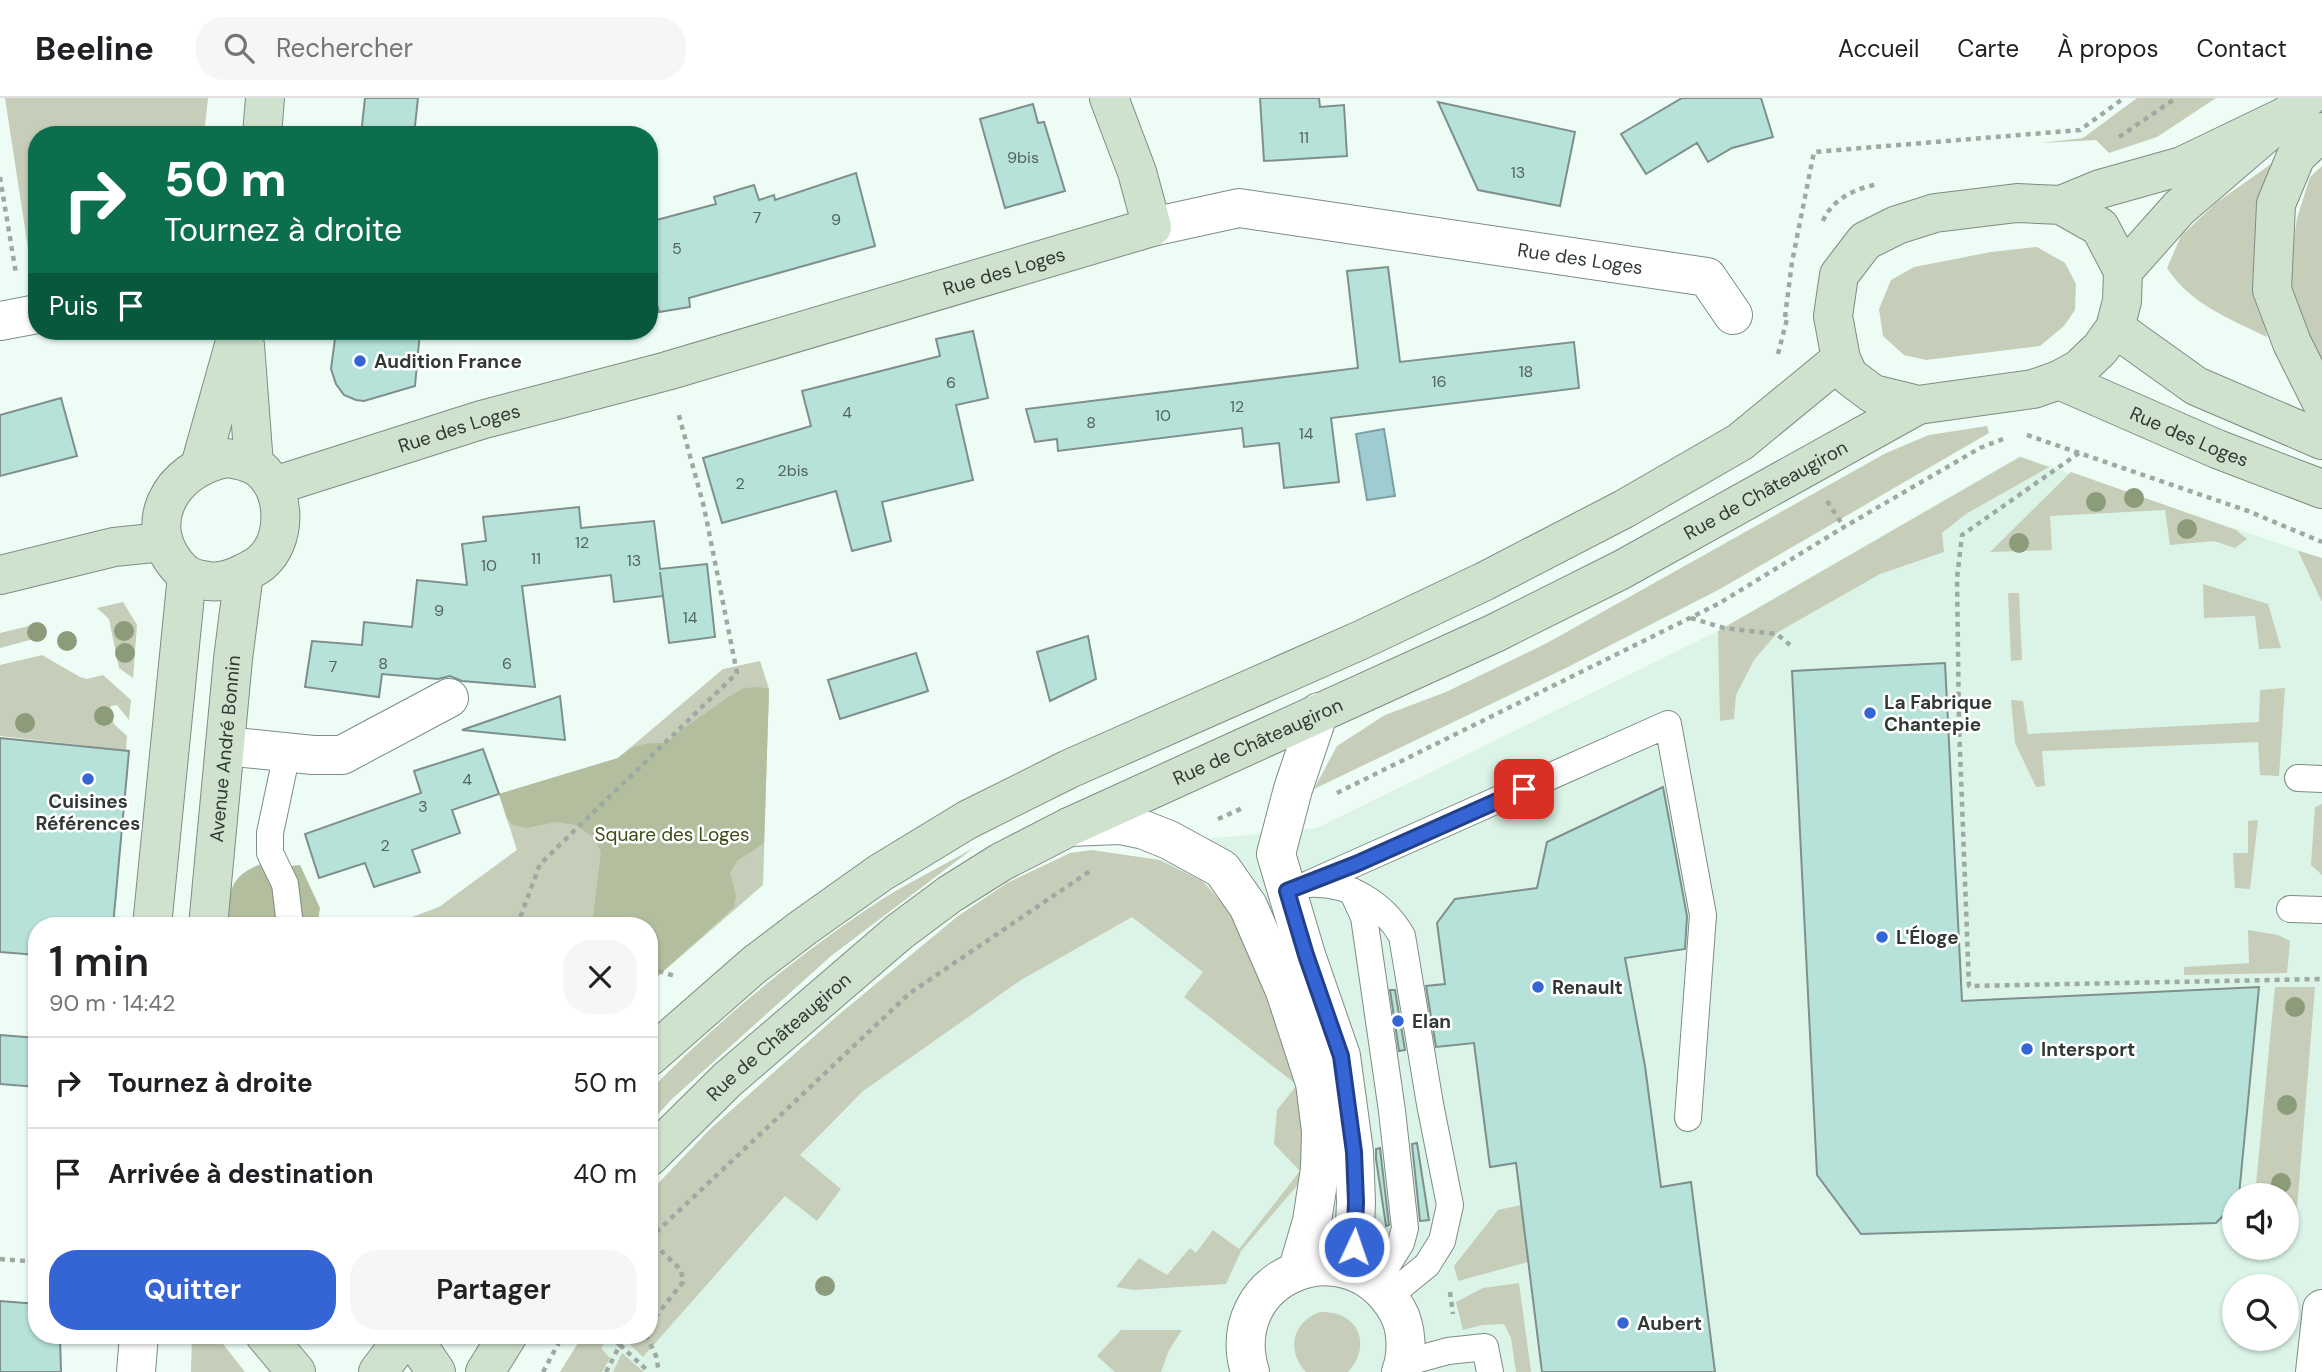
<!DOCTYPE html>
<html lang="fr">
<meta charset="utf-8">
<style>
body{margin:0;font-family:"DM Sans",sans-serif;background:#f6f6f6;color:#202124;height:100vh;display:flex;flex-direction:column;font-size:26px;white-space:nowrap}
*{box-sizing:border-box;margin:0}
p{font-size:23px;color:#757577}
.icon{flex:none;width:38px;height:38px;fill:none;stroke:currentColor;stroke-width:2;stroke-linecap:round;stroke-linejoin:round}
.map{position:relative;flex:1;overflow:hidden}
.drawer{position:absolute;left:28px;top:819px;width:630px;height:427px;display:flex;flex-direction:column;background:#fff;border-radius:28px;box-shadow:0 2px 5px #0004}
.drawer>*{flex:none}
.top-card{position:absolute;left:28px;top:28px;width:630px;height:214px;border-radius:28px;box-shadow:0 2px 5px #0004;background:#0b6e4f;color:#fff;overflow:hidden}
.fabs{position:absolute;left:2222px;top:1085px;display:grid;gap:14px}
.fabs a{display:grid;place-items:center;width:77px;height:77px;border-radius:50%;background:#fff;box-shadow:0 2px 5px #0004;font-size:35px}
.pin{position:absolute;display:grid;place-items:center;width:60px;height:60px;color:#fff;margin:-30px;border-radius:14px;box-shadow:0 4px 10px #0006}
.me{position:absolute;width:77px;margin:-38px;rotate:3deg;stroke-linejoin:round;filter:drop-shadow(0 0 5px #0008)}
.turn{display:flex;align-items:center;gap:24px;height:147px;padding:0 21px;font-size:32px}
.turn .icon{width:91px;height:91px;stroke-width:2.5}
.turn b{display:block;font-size:49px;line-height:60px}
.then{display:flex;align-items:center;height:66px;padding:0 21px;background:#0003;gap:14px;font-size:26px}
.round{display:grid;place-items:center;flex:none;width:74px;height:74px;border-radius:28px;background:#f6f6f6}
.summary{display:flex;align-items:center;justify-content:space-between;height:119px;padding:0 21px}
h1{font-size:42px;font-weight:600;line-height:52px}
.action{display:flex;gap:14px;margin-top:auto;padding:14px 21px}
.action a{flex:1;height:80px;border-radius:28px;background:#3564d4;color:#fff;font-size:28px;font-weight:600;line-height:80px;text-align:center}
.action a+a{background:#f6f6f6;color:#202124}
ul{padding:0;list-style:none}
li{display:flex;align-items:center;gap:21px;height:91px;padding:0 21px;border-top:2px solid #e0e0e0}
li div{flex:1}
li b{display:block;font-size:26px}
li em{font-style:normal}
header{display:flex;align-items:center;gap:42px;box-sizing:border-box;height:98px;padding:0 35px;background:#fff;border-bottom:2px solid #e0e0e0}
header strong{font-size:33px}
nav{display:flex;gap:38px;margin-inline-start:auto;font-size:24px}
.search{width:490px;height:63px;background:#f6f6f6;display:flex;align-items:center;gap:18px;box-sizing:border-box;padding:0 24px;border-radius:28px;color:#757577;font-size:26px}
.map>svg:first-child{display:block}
.built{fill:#dcf4e7;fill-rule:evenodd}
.green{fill:#c6cdb8}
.forest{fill:#b2be9d}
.water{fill:#9fccd0;stroke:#7ea0a2;stroke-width:2}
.building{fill:#b6e2da;stroke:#7e8f8c;stroke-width:2}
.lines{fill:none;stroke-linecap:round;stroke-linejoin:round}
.lane-casing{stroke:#7d8c84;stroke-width:28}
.street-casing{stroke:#7d8c84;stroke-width:40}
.secondary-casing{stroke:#7d8c84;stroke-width:40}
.path{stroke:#9da9a2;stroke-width:4.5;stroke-dasharray:5 5;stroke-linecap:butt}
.lane{stroke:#fff;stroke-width:26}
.street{stroke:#fff;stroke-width:38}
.secondary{stroke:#cee2cd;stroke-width:38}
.tree{fill:#8c9b7a}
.route-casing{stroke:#22418a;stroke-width:18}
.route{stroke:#3564d4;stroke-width:12}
.poi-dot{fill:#3564d4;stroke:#fff;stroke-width:2.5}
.labels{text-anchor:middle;stroke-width:5;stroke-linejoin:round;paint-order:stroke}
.number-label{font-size:16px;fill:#53635e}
.street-label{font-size:19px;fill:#323935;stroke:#fff}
.poi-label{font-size:19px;font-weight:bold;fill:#323935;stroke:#fff;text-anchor:start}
.park-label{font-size:19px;fill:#3c4a16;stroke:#fff}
</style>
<header>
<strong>Beeline</strong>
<div class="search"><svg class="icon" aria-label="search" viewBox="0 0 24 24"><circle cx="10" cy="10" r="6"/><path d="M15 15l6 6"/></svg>Rechercher</div>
<nav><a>Accueil</a><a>Carte</a><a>À propos</a><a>Contact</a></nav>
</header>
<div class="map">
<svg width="2322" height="1274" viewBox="0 0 2322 1274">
<rect width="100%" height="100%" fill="#edfdf5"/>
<path class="built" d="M 2020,358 L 2322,460 L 2322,1274 L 560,1274 L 583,1237 L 649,1237 L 649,1152 L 1134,786 L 1205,741 L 1317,730 L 1718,533 ZM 2235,1097 L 2287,1097 L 2287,1150 L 2235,1150 ZM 2235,1188 L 2287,1188 L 2287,1241 L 2235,1241 Z"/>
<path class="green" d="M 5,0 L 208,0 L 204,37 L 37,37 L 37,180 L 32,176 Z
M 2137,0 L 2216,0 L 2157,39 L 2109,55 L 2096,42 L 2041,45 L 2083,40 Z
M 2288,54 L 2264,105 L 2254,156 L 2267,239 C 2230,221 2190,206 2167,170 L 2181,138 L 2216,105 Z
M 2322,68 L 2322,267 L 2299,220 L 2292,189 L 2291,160 L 2297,120 L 2310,79 Z
M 2037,149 L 2065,165 L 2076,186 L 2075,212 L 2064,228 L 2040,248 L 1926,262 L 1904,257 L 1883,238 L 1879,211 L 1891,182 L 1914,169 L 1991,154 Z
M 1987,328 L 1989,335 L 1720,491 L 1568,569 L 1314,691 L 1337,648 L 1385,617 L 1446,594 L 1547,545 L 1886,355 L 1929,337 Z
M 2020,359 L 2049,369 L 1966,416 L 1942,435 L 1944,454 L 1880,476 L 1778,534 L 1754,562 L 1736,597 L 1734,621 L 1720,623 L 1718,533 Z
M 2071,374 L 2236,432 L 2247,441 L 2235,450 L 2214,443 L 2170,447 L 2165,412 L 2050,418 L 2052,452 L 1990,454 Z
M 2298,453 L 2322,460 L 2322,504 Z
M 2203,486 L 2268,506 L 2281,550 L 2259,551 L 2255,518 L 2204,520 Z
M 2008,495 L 2019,495 L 2022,562 L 2011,563 Z
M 123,504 L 137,527 L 133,580 L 119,570 L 109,521 L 97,510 Z
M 41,525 L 45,538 L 0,550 L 0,535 Z
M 42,557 L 80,579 L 87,581 L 103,577 L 131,602 L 129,622 L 117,607 L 111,608 L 109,612 L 114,626 L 127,638 L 126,652 L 0,638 L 0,567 Z
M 760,563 L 769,591 L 763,787 L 649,886 L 649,828 L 388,828 L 439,809 L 517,752 L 499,696 L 618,660 L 723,571 Z
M 2285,590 L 2279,678 L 2260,677 L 2258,644 L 2042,653 L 2045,688 L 2036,689 L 2015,645 L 2011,602 L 2023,603 L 2028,636 L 2259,624 L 2260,592 Z
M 2322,706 L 2322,777 L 2311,767 L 2315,709 Z
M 2258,722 L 2250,791 L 2235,790 L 2233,755 L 2248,755 L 2248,723 Z
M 975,749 L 831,858 L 672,1001 L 649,1026 L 649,993 C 720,921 797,857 881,802 C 911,783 944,767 975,749 Z
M 1092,752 L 1160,762 L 1202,783 L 1233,816 L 1253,858 L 1289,955 L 1302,1003 L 1305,1055 L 1301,1083 L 1241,1153 L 1226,1186 L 1133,1192 L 1116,1189 L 1139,1160 L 1167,1177 L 1190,1150 L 1196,1155 L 1213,1132 L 1239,1151 L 1300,1073 L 1274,1046 L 1277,1012 L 1297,987 L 1184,899 L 1203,874 L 1132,819 L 1021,882 L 863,993 L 800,1057 L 841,1091 L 817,1123 L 785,1098 L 643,1259 L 620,1237 L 649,1237 L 649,1095 L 709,1032 L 837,918 L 958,818 L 1007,785 L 1070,755 Z
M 2248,832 L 2278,837 L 2290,843 L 2287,875 L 2184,877 L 2184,869 L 2249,865 Z
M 2275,889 L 2315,889 L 2296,1123 L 2287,1122 L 2287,1097 L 2255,1097 Z
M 1521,1107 L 1528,1164 L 1458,1183 L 1454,1168 L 1498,1112 Z
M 1519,1185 L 1531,1274 L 1516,1274 L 1511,1240 L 1504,1226 L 1482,1227 L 1463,1232 L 1456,1204 L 1483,1190 Z
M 1320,1214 C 1358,1212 1373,1247 1348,1274 L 1306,1274 C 1286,1253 1292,1224 1320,1214 Z
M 1121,1232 L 1182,1232 L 1169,1252 L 1161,1274 L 1115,1274 L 1097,1258 Z
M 192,1237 L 216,1237 L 245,1274 L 191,1274 Z
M 583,1237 L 599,1237 L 606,1243 L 601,1250 L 610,1260 L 602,1274 L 560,1274 Z
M 622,1255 L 644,1274 L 613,1274 Z"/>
<path class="forest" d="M 760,589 L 769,591 L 764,745 L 737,763 L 730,775 L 736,798 L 734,809 L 649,886 L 649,828 L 592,828 L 601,754 L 593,739 L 576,727 L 556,724 L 526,730 L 513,727 L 507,721 L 499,696 L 618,660 C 636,645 645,645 667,645 L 677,635 L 730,598 L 744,590 Z
M 261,766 L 283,769 L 300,767 L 320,810 L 317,828 L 228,828 C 229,796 227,779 261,766 Z"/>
<path class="water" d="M 1384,331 L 1395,398 L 1367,402 L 1356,336 Z"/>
<path class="building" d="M 365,0 L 418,0 L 414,37 L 361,37 Z
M 1260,0 L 1319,0 L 1320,9 L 1344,7 L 1347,58 L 1264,63 Z
M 1682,0 L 1761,0 L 1773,39 L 1732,50 L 1708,64 L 1697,45 L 1646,76 L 1621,36 Z
M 1438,4 L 1575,34 L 1560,108 L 1478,92 Z
M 1033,6 L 1038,25 L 1044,24 L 1065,93 L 1005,110 L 980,21 Z
M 856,75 L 875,148 L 689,200 L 690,209 L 659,214 L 655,199 L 649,200 L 649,124 L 716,106 L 714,99 L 754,87 L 759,102 L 774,97 L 775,102 Z
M 1388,169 L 1400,264 L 1574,244 L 1579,290 L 1331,320 L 1339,384 L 1284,390 L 1279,345 L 1244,349 L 1242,330 L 1058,353 L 1057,341 L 1035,344 L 1026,311 L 1358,270 L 1347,173 Z
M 336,233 L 420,233 L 415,288 L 364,303 L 356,302 L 344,297 L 336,286 L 331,271 Z
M 973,233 L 988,300 L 956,307 L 973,382 L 882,404 L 891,443 L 852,453 L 836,393 L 722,425 L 703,360 L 811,328 L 802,293 L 940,258 L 936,241 Z
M 61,300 L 77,358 L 0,378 L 0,317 Z
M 579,409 L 581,430 L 654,423 L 660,471 L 707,466 L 715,539 L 669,545 L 660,474 L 663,498 L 614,504 L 611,477 L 562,483 L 522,488 L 535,589 L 462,583 L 450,578 L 438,581 L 382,576 L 379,599 L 305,589 L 312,543 L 362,547 L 364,524 L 412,529 L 417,482 L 467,487 L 462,446 L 486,443 L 483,419 Z
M 1088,538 L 1096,581 L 1050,603 L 1037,554 Z
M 916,555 L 928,593 L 840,621 L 828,582 Z
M 1945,565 L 1962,903 L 2259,889 L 2239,1097 L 2235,1097 L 2235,1106 L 2216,1125 L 1861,1136 L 1817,1077 L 1792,573 Z
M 560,598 L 565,642 L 462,632 Z
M 0,640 L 129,653 L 113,828 L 37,828 L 37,857 L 0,854 Z
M 483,651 L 499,696 L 452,712 L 460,735 L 412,752 L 420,774 L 374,789 L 365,765 L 319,780 L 305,736 L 421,695 L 414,673 Z
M 1663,689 L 1687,818 L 1685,851 L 1625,860 L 1645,968 L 1661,1089 L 1691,1084 L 1715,1274 L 1542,1274 L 1516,1065 L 1490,1069 L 1474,945 L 1436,949 L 1426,888 L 1445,886 L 1437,825 L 1455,801 L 1537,790 L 1547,744 Z
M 1390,892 L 1395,892 L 1405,952 L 1399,953 Z
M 0,937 L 37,940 L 37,989 L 0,986 Z
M 1417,1045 L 1429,1122 L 1420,1123 L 1412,1046 Z
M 1380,1050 L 1389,1127 L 1386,1128 L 1376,1061 L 1376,1051 Z
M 0,1203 L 37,1206 L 37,1237 L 60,1237 L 61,1274 L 0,1274 Z"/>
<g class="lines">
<g class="lane-casing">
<path id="lane" d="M 287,655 L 270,735 L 270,755 L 285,786 L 289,819 L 287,828
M 2298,680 L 2322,681
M 1311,785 L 1668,626 L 1703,817 L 1688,1020
M 1309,786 C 1348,784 1383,805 1402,838 L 1430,1006 L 1450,1107 L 1442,1143 L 1427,1167 L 1389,1198
M 1352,793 L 1364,819 L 1392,1013 L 1405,1130 L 1401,1145 L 1376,1185
M 2290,811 L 2322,812
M 1404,1265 L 1448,1253 L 1485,1249 L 1490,1274"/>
</g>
<g class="street-casing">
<g id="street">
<path id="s1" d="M 1152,129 L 1239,110 L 1707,179 L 1733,217"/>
<path d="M 0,223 L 37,216"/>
<path d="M 1319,614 L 1293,691 L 1276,756 L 1306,857 L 1341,958 L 1354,1054 L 1356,1104 L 1353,1172"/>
<path d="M 225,648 L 313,657 L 342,657 L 449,600"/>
<path d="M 1069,729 L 1120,727 L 1144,732 L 1169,742 L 1222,771 L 1248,808 L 1285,893 L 1315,985 L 1321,1033 L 1320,1071 L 1312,1123 L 1298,1171"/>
<path d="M 136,1274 L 139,1237"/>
<path d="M 1250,1274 C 1221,1178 1347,1126 1397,1212 C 1407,1229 1408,1255 1401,1274"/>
<path d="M 2315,1274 L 2322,1211"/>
</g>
</g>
<g class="secondary-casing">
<g id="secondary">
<path d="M 2322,34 L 2296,58 L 2276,106 L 2272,192 L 2292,245 L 2322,305"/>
<path d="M 262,37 L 265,0"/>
<path d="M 2061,107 L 2100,129 L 2123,173 L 2122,203 L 2115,230 L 2100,251 L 2079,271 L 2059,282 L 2033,291 L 1918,307 L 1873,296 L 1849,278 L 1841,261 L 1833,218 L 1839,177 L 1865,143 L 1897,127 L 1935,115 L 2017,105 L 2061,107 L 2100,91 L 2182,68 L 2284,19"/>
<path d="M 2123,173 L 2179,110 L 2307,0"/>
<path d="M 2115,230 L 2196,288 L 2322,342"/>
<path d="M 245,247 L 254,367"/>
<path id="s2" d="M 2059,282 L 2217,351 L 2322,391"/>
<path d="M 227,360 C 241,362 256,365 265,376 C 286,398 286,443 262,464 C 257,469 249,472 244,475 C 232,481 221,485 208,483 C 199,482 190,480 183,474 C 137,429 170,370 227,360 Z"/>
<path d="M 200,368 L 238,233"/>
<path id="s3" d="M 274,388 L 481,322 L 667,273 L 1152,129 L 1137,74 L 1109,0"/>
<path d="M 0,477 L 114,449 L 163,444"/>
<path d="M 152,828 L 187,477"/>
<path id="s4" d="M 208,828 L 233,561 L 244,475"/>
<path d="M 649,959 L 754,867 L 804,829 L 880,775 L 967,722 L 1069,671 L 1361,542 L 1485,483 L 1624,411 L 1740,344 L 1841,261"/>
<path id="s5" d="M 649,1059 L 727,982 L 899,834 L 950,796 L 1001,764 L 1069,729 L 1495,535 L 1621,472 L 1918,307"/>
<path d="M 265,1237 L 296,1274"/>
<path d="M 411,1237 L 436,1274"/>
<path d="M 378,1274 L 406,1237"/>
<path d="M 485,1274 L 508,1237"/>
</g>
</g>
<path class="path" d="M 2119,39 L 2176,0
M 0,79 L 16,176
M 1823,123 C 1832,101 1856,90 1879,86
M 1785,219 L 1792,164 L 1814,54 L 2080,32 L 2124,0
M 1778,256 L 1788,217
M 2027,337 L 2248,413 L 2322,444
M 2079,355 L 1962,437 L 1957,480 L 1959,627 L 1969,888 L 2322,881
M 1827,403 L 1844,429
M 1691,520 L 1724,530 L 1777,536 L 1790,547
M 1337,695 L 1718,506 L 1844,429 L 1980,350 L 2003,341
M 1218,721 L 1245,709
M 517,828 L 540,766 L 737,575 L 704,409 L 678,314
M 649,870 L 675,878
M 649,1141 L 910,895 L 1093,771
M 0,1161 L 37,1164
M 1450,1194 L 1453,1216
M 649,1227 L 683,1184 L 681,1172 L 649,1141
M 646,1237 L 656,1258 L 659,1274
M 620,1247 L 649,1274
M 543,1274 L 563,1237
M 606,1274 L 620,1247 L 609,1237"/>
<use href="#lane" class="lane"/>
<use href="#street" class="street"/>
<use href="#secondary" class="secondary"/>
</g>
<g class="tree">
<circle cx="2134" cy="400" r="10"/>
<circle cx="2096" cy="404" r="10"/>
<circle cx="2187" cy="431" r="10"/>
<circle cx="2019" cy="445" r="10"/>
<circle cx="124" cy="533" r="10"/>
<circle cx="37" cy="534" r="10"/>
<circle cx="67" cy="543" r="10"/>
<circle cx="125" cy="555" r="10"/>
<circle cx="104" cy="618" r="10"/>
<circle cx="25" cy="625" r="10"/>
<circle cx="2295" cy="909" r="10"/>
<circle cx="2287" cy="1007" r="10"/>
<circle cx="2281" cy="1085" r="10"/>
<circle cx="825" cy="1188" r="10"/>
</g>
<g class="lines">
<g class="route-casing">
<path id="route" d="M 1354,1149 L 1356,1104 L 1354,1054 L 1341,958 L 1306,857 L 1287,793 L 1356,766 L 1524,691"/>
</g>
<use href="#route" class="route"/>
</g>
<g class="poi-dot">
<circle cx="360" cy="263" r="7"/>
<circle cx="1870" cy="615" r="7"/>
<circle cx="88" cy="681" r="7"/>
<circle cx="1882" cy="839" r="7"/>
<circle cx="1538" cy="889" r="7"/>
<circle cx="1398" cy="923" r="7"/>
<circle cx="2027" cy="951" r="7"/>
<circle cx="1623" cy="1225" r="7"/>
</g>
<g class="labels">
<g class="number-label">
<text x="1304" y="45">11</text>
<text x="1023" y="65">9bis</text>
<text x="1518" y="80">13</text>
<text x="757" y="125">7</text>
<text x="836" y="127">9</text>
<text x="677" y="156">5</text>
<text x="1526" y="279">18</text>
<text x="1439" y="289">16</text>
<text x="951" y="290">6</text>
<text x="1237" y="314">12</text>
<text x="847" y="320">4</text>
<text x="1163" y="323">10</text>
<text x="1091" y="330">8</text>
<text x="1306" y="341">14</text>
<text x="793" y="378">2bis</text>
<text x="740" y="391">2</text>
<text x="582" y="450">12</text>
<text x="536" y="466">11</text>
<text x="634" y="468">13</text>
<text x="489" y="473">10</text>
<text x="439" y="518">9</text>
<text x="690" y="525">14</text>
<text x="383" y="571">8</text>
<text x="507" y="571">6</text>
<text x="333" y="574">7</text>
<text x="467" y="687">4</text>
<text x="423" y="714">3</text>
<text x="385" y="753">2</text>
</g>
<g class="street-label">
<text dy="7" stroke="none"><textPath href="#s1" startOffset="434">Rue des Loges</textPath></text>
<text dy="7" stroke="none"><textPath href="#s3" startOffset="761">Rue des Loges</textPath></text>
<text dy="7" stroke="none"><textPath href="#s3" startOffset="194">Rue des Loges</textPath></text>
<text dy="7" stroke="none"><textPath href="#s2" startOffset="142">Rue des Loges</textPath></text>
<text dy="7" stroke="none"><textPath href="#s5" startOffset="1311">Rue de Châteaugiron</textPath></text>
<text dy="7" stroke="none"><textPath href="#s5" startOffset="744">Rue de Châteaugiron</textPath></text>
<text dy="7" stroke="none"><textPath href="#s4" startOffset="178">Avenue André Bonnin</textPath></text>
<text dy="7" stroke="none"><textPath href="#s5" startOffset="177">Rue de Châteaugiron</textPath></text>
</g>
<g class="poi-label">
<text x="374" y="270">Audition France</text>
<text x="1884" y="611">La Fabrique<tspan x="1884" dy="22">Chantepie</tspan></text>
<text x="88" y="710" text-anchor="middle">Cuisines<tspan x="88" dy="22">Références</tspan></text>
<text x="1896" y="846">L'Éloge</text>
<text x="1552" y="896">Renault</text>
<text x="1412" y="930">Elan</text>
<text x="2041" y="958">Intersport</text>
<text x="1637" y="1232">Aubert</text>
</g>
<g class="park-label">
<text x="672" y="743">Square des Loges</text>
</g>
</g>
</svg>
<div class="fabs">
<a><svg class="icon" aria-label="sound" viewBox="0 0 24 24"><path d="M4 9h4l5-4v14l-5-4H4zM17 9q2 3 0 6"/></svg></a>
<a><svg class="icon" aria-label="search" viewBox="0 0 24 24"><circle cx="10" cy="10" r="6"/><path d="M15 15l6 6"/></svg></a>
</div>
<div class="pin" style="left:1524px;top:691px;background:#d93025"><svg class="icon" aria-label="arrive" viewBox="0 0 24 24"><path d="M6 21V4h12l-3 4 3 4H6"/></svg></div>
<svg class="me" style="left:1354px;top:1149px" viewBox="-20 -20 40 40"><circle r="17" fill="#3564d4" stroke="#fff" stroke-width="3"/><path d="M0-11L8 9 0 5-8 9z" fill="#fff"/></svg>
<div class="top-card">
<div class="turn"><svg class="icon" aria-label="right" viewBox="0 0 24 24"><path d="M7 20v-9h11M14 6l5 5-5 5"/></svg><div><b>50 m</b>Tournez à droite</div></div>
<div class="then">Puis<svg class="icon" aria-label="arrive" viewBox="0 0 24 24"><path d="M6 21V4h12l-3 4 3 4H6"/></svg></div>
</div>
<section class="drawer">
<div class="summary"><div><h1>1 min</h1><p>90 m · 14:42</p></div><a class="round"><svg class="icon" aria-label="close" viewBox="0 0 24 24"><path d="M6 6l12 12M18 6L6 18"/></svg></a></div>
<ul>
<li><svg class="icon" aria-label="right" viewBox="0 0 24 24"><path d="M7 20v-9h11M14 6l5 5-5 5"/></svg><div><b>Tournez à droite</b></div><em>50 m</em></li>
<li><svg class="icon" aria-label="arrive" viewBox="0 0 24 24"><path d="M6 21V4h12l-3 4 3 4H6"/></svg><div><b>Arrivée à destination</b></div><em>40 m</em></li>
</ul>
<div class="action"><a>Quitter</a><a>Partager</a></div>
</section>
</div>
